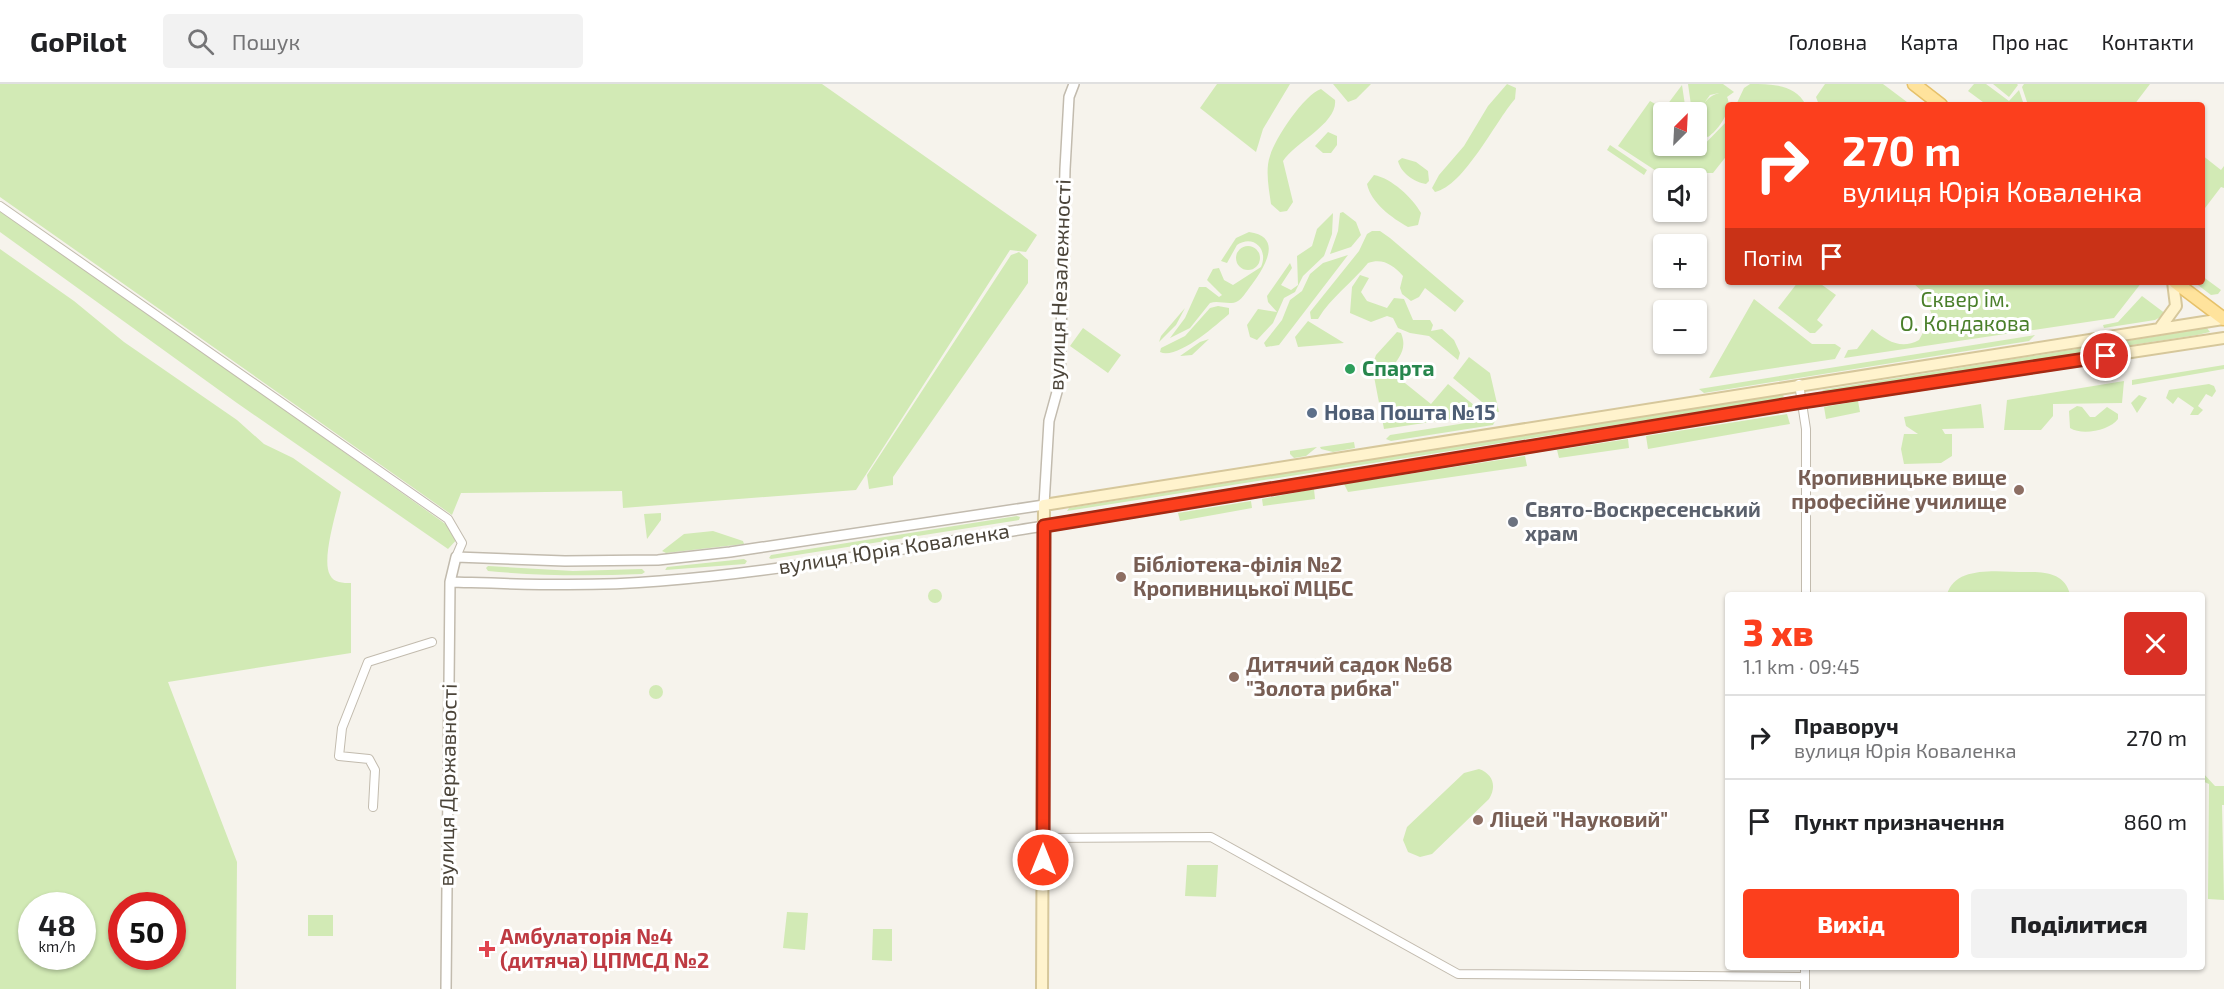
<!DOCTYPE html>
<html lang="uk">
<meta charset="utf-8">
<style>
body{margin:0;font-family:"Exo 2",sans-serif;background:#f2f2f2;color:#202124;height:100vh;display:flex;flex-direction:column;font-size:22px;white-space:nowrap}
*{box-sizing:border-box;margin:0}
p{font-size:20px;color:#757577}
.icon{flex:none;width:33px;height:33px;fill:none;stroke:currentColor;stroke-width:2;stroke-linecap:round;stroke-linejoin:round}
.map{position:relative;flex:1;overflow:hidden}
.details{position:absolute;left:1725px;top:508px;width:480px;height:378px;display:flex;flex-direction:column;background:#fff;border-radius:6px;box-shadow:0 2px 4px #0004}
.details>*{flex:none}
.hud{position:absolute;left:1725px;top:18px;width:480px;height:183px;border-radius:6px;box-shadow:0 2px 4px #0004;background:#fc3f1d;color:#fff;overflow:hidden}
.needle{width:39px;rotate:24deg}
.buttons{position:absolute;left:1653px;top:18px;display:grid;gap:12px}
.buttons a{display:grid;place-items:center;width:54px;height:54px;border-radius:6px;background:#fff;box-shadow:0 2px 4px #0004;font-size:30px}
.speed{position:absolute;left:18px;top:808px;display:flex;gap:12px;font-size:30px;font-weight:700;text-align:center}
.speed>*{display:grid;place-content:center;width:78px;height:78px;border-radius:50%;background:#fff;box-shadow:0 2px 4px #0004;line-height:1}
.speed small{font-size:15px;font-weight:400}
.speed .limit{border:9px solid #d22;background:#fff;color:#111}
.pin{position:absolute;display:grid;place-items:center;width:51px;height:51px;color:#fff;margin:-26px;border:3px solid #fff;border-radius:50%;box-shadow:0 2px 6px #0007}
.me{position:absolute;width:66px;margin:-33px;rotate:0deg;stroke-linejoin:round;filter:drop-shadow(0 0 4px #0008)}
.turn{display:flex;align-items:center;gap:21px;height:126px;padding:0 18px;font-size:27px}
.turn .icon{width:78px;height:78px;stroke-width:2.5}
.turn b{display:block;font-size:42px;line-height:51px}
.then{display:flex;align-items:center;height:57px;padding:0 18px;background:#0003;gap:12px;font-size:22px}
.round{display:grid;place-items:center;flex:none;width:63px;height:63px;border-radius:6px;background:#f2f2f2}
.headline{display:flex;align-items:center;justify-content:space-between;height:102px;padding:0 18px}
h1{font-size:36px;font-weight:800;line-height:45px;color:#fc3f1d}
.cta{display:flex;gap:12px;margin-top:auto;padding:12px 18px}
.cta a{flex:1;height:69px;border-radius:6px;background:#fc3f1d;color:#fff;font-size:24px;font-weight:800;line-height:69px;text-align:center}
.cta a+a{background:#f2f2f2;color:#202124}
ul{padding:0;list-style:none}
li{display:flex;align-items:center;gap:18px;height:84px;padding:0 18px;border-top:2px solid #e0e0e0}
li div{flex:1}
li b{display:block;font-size:22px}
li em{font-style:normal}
header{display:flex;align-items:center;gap:36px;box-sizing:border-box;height:84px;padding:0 30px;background:#fff;border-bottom:2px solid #e0e0e0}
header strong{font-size:28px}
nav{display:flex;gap:33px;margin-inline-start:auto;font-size:21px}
.search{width:420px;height:54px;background:#f2f2f2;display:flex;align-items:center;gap:15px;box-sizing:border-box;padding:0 21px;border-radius:6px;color:#757577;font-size:22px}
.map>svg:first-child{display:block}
.green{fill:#d2eab5;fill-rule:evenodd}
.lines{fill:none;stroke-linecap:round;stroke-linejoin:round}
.minor-casing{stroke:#c2bbae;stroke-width:10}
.tertiary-casing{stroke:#c2bbae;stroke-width:12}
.secondary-casing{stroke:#d6c79b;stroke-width:14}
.primary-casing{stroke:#e6c16a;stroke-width:15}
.minor{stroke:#fff;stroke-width:8}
.tertiary{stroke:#fff;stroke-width:9}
.secondary{stroke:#fff3cd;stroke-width:10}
.primary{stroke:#ffe39c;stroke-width:12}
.route-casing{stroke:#a42913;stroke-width:15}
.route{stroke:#fc3f1d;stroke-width:10}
.leisure-dot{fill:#2e9e5b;stroke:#fff;stroke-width:2}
.service-dot{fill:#5c6f8a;stroke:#fff;stroke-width:2}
.education-dot{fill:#8d6e63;stroke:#fff;stroke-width:2}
.worship-dot{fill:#6b7280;stroke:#fff;stroke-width:2}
.health-dot{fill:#e0444e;stroke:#fff;stroke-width:2}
.labels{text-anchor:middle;stroke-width:6;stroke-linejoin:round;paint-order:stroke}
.street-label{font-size:21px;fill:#4b4439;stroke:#fff}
.park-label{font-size:21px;fill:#4a7f2a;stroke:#fff}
.leisure-label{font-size:21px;font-weight:bold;fill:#27864d;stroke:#fff;text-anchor:start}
.service-label{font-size:21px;font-weight:bold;fill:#4e5e75;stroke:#fff;text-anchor:start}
.education-label{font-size:21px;font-weight:bold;fill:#785e54;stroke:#fff;text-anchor:start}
.worship-label{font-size:21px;font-weight:bold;fill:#5b616d;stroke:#fff;text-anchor:start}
.health-label{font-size:21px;font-weight:bold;fill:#be3a42;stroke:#fff;text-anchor:start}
</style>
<header>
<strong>GoPilot</strong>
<div class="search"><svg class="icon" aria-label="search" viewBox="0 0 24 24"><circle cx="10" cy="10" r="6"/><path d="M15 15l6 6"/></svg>Пошук</div>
<nav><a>Головна</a><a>Карта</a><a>Про нас</a><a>Контакти</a></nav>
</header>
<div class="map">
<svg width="2224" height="905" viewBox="0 0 2224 905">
<rect width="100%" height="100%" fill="#f6f3ec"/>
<path class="green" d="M 0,0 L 822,0 L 1037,151 L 1026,168 L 1010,166 L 856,406 L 623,424 L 622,407 L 461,409 L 452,431 L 0,113 Z
M 1217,0 L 1290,0 L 1263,45 L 1256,68 L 1200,24 Z
M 1333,0 L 1371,0 L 1356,15 L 1348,18 Z
M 1507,0 L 1516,4 L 1515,15 C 1495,38 1464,102 1435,108 L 1432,104 L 1439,91 L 1464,62 L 1488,22 Z
M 1688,0 L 1723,0 L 1734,8 L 1727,13 C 1733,24 1720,45 1708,53 L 1697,49 C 1696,33 1701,14 1719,9 L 1710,11 L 1697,29 L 1692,28 Z
M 1750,0 C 1772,0 1795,0 1806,21 L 1736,21 L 1744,4 Z
M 1825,0 L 1883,0 L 1911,21 L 1819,21 L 1816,13 Z
M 1974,0 L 1986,0 L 2009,17 L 2019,6 L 2024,21 L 1987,21 L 1968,7 Z
M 1993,0 L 2017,0 L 2018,1 L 2009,13 Z
M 2024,0 L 2150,0 L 2134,21 L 2028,21 L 2022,3 Z
M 1682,1 L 1686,28 L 1664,28 L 1664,62 L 1692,62 L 1695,70 L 1728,36 L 1728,70 L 1713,89 L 1705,89 L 1700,86 L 1702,94 L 1697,101 L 1696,94 L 1667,94 L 1618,62 L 1650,17 L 1664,25 Z
M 1321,5 L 1335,16 C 1338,39 1296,58 1283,77 L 1293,118 L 1287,127 L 1280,128 L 1271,120 C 1269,105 1265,86 1270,72 C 1275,54 1304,11 1321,5 Z
M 1328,48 L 1337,52 L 1337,61 L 1331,69 L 1323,69 L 1315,62 Z
M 1610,61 L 1647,86 L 1644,91 L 1607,66 Z
M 2202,71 L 2221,86 L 2224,82 L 2224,104 L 2221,103 L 2202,128 Z
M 1402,74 L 1416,78 L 1428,87 L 1429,97 L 1426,100 C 1414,98 1401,89 1398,77 Z
M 1374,91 C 1391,94 1413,114 1421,129 L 1418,141 L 1408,143 C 1392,134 1371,119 1367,100 Z
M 0,124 L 461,451 L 448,465 L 237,319 L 0,148 Z
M 1343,128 L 1356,138 L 1361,151 L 1351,163 L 1330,170 L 1338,147 L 1340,129 Z
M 1333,129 L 1332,150 L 1324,172 L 1303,192 L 1295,208 L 1284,214 L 1273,239 L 1257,256 L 1250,253 L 1247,241 L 1258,225 L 1277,228 L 1268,218 L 1267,212 L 1290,179 L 1292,184 L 1281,201 L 1291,206 L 1298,201 L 1297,172 L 1312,162 L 1317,145 Z
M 1372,147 L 1380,147 L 1390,154 L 1464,217 L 1455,228 L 1425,204 L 1419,213 L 1411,217 L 1402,210 L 1400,204 L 1403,192 C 1393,181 1383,174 1368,179 C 1352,199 1331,213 1318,235 L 1311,235 L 1310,228 L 1359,167 L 1367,150 Z
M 1249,148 C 1286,153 1262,187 1250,203 C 1246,208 1243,214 1238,217 C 1230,222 1219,216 1210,219 L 1190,244 L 1170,254 L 1185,234 L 1199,203 L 1206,203 L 1219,213 L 1222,211 L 1207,196 L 1213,185 L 1219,184 L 1224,196 L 1233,201 L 1261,183 C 1269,165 1253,150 1237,161 L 1227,179 L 1221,177 L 1236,154 Z
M1236 174a12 12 0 1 1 24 0a12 12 0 1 1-24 0Z
M 0,165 L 74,217 L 124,258 L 237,336 L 264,360 L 293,374 L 341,408 C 337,426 321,476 330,491 C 334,499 343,499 351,499 L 351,569 L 168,598 L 237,778 L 236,905 L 0,905 ZM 32,822 L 82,822 L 82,873 L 32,873 ZM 122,822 L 172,822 L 172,873 L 122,873 Z
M 1019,168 L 1028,176 L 1028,199 L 893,393 L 893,401 L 869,405 L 867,391 L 1011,171 Z
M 1348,171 L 1279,261 L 1266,263 L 1264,259 L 1282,236 L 1290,216 L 1302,207 L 1310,190 L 1323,179 Z
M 1360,191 L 1369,194 L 1361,208 L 1367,217 L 1387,224 L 1394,214 L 1404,215 L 1413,236 L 1430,236 L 1433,241 L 1431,247 L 1442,245 L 1454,256 L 1460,269 L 1458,276 L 1429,252 L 1410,249 L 1398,244 L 1393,234 L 1387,232 L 1371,238 L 1350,229 L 1352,203 Z
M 2202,192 L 2221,206 L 2218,210 L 2211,211 L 2194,198 L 2202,198 Z
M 1798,198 L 1818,198 L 1836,211 L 1817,236 L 1823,241 L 1815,249 L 1810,249 L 1778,224 Z
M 1912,198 L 2142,198 L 2114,234 L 1844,274 L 1848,266 L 1857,265 L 1872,245 C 1887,257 1901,266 1919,256 L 1932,232 L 1925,210 Z
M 2142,212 L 2166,230 L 2155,236 L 2104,244 L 2103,241 L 2118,238 Z
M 1754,215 L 1812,260 L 1835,260 L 1841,264 L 1835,275 L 1709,294 Z
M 1218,222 L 1229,224 L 1229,230 C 1215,242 1177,276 1160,268 L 1161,264 L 1185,252 L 1210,224 Z
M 1185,224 L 1176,241 L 1159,258 L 1161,252 Z
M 1308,237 L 1344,259 L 1298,263 L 1295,253 Z
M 1083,244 L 1121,271 L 1108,289 L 1070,262 Z
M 2207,244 L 2210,248 L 2197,251 L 1825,308 L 1822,306 Z
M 1397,248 L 1401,249 C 1408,266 1398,274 1390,287 L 1431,320 L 1448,300 L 1485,330 L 1384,345 L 1372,282 L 1376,271 Z
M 2035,251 L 2029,257 L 1704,309 L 1699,305 Z
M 1209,255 L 1192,271 L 1180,272 L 1200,258 Z
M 1469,273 L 1490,289 L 1499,328 L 1494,328 L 1453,294 Z
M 2224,281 L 2224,285 L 2132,301 L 2132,296 Z
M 2124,297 L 2122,319 L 2053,320 L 2053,332 L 2041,346 L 2004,346 L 2007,316 Z
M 2209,300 L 2214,302 L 2216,307 L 2212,313 L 2206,310 L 2198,322 L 2203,326 L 2198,331 L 2190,331 L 2194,324 L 2178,313 L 2173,320 L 2166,314 L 2169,306 Z
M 1781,310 L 1784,312 L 1781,315 L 1067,427 L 1069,424 Z
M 2139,311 L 2147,314 L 2137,329 L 2131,319 Z
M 1858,317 L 1860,328 L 1826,335 L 1824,323 Z
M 1981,320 L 1984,344 L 1942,345 L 1945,350 L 1952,350 L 1952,372 L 1941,379 L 1904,380 L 1901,365 L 1904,350 L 1918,350 L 1906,342 L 1904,333 Z
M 2077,322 L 2082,323 L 2090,333 L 2095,333 L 2107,323 L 2118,330 L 2118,335 C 2110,346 2083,352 2070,344 L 2069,327 Z
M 1787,330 L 1790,340 L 1648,365 L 1646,352 Z
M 1491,335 L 1495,337 L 1493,341 L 1391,357 L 1386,355 L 1390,351 Z
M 1628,355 L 1629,364 L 1559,374 L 1557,366 Z
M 1354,358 L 1355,364 L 1333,368 L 1321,365 L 1320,363 Z
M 1317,363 L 1306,372 L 1294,374 L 1290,370 L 1290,367 Z
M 1525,372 L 1527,382 L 1348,408 L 1344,400 Z
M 1314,405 L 1315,415 L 1263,422 L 1262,415 Z
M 1251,417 L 1252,424 L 1180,437 L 1178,429 Z
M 661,429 L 661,436 L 647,455 L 644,430 Z
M 1017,432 L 1020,433 L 1019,436 L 771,475 L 769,474 L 771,471 Z
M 713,447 L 743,457 L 744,460 L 666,469 L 662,467 L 684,450 Z
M 744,475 L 747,477 L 745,480 L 665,486 L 667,483 Z
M 488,482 L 573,487 L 642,485 L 645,488 L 642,490 C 591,492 539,492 488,487 L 486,484 Z
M 2030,488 C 2048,488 2066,491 2070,511 L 1947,511 C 1955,479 2004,489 2030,488 Z
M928 512a7 7 0 1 1 14 0a7 7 0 1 1-14 0Z
M649 608a7 7 0 1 1 14 0a7 7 0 1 1-14 0Z
M 1479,685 C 1493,690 1497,702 1489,715 L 1432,770 L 1420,773 L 1408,768 L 1403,756 L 1407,743 L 1464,689 Z
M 2202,688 L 2215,702 L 2224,702 L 2224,721 L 2222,721 L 2224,816 L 2208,815 L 2209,700 L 2202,697 Z
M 1187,781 L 1218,781 L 1216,813 L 1185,812 Z
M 787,828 L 808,829 L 805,866 L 783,864 Z
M 308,831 L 333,831 L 333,852 L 308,852 Z
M 873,845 L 892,845 L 892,877 L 872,876 Z"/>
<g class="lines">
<g class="minor-casing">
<path id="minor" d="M 0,122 L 448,435 L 462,459 L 456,473
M 1799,300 L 1806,345 L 1806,512
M 373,723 L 375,686 L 369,675 L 339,672 L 342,644 L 368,578 L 432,558
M 1043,754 L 1211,753 L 1458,890 L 1805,893
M 1805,905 L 1805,884"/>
</g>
<g class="tertiary-casing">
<path id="tertiary" d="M 450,498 C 520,500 590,503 660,497 C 788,487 917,462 1044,442
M 446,905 L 450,498 L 456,473 L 565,477 L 658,476 L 730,468 L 1044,421 L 1049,337 L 1060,297 L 1065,85 L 1069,13 L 1074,0"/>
</g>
<g class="secondary-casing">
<path id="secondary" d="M 2160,244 L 2176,222 L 2173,198
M 1044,442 L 1802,318 L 2224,254
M 1042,905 L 1044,421 L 2223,235"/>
</g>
<g class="primary-casing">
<path id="primary" d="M 1914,0 L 1941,21
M 2175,198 L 2224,235"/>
</g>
<use href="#minor" class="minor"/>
<use href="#tertiary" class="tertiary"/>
<use href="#secondary" class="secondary"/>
<use href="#primary" class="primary"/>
</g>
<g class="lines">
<g class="route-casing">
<path id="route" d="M 1043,776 L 1044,442 L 1802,318 L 2106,272"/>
</g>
<use href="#route" class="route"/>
</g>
<circle class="leisure-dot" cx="1350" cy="285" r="6"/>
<circle class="service-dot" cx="1312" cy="329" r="6"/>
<g class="education-dot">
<circle cx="2019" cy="406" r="6"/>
<circle cx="1121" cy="493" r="6"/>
<circle cx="1234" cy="593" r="6"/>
<circle cx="1478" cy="736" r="6"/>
</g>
<circle class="worship-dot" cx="1513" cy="438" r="6"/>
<path class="health-dot" d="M484 856h6v6h6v6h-6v6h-6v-6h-6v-6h6z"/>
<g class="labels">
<g class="street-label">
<text transform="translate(1060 201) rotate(-88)" y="7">вулиця Незалежності</text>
<text transform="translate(894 465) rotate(-9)" y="7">вулиця Юрія Коваленка</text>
<text transform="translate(448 701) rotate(-89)" y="7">вулиця Державності</text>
</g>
<g class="park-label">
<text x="1965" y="223">Сквер ім.<tspan x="1965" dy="24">О. Кондакова</tspan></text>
</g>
<g class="leisure-label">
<text x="1362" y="292">Спарта</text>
</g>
<g class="service-label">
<text x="1324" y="336">Нова Пошта №15</text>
</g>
<g class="education-label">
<text x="2007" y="401" text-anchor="end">Кропивницьке вище<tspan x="2007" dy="24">професійне училище</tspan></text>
<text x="1133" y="488">Бібліотека-філія №2<tspan x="1133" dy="24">Кропивницької МЦБС</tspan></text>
<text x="1246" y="588">Дитячий садок №68<tspan x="1246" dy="24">"Золота рибка"</tspan></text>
<text x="1490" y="743">Ліцей "Науковий"</text>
</g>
<g class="worship-label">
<text x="1525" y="433">Свято-Воскресенський<tspan x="1525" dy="24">храм</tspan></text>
</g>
<g class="health-label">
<text x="500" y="860">Амбулаторія №4<tspan x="500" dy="24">(дитяча) ЦПМСД №2</tspan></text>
</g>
</g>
</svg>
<div class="buttons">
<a><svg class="needle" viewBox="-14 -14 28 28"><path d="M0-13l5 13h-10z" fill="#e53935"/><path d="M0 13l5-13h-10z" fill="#757577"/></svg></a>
<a><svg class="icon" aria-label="sound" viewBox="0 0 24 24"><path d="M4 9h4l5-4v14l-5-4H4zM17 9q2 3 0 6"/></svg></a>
<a>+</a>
<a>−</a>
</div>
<div class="speed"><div>48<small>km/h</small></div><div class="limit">50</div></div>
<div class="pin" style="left:2106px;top:272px;background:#d93025"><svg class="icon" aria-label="arrive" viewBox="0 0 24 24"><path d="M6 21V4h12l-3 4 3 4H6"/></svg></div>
<svg class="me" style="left:1043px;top:776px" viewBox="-20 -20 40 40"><circle r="17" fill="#fc3f1d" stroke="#fff" stroke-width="3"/><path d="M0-11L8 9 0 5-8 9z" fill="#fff"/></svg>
<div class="hud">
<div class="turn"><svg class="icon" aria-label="right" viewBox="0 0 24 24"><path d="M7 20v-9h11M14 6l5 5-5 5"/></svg><div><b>270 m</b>вулиця Юрія Коваленка</div></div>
<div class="then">Потім<svg class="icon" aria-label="arrive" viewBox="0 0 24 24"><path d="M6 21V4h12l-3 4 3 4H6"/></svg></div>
</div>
<section class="details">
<div class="headline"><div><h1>3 хв</h1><p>1.1 km · 09:45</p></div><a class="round" style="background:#d93025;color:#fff"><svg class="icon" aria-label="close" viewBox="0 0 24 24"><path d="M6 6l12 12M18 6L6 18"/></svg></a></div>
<ul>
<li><svg class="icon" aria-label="right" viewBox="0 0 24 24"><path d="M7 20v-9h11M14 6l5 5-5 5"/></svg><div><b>Праворуч</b><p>вулиця Юрія Коваленка</p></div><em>270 m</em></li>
<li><svg class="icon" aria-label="arrive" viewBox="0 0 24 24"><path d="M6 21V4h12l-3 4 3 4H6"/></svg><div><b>Пункт призначення</b></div><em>860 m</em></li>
</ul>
<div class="cta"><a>Вихід</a><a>Поділитися</a></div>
</section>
</div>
